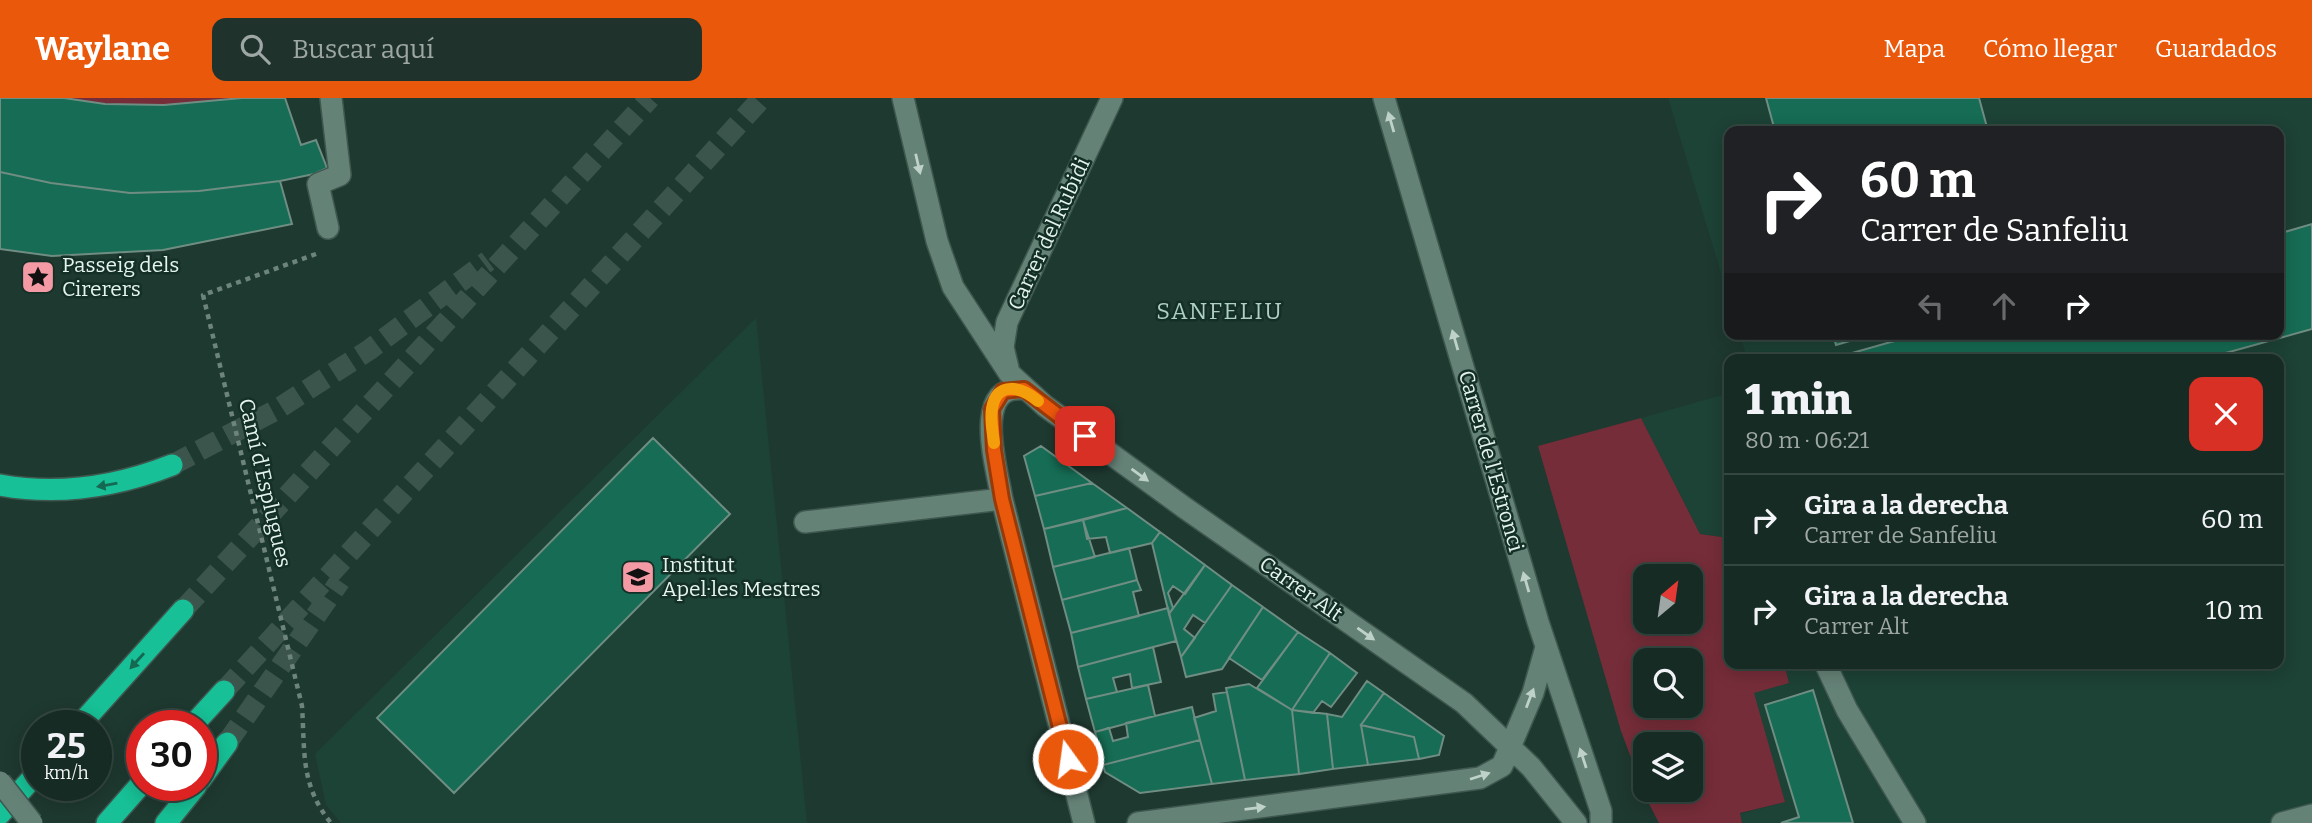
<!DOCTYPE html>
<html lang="es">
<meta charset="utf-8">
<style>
body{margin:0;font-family:Bitter,serif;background:#1f332c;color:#f1f3f6;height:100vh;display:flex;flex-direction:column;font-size:26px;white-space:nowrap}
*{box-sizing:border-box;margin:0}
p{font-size:23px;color:#9ea7a6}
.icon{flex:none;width:38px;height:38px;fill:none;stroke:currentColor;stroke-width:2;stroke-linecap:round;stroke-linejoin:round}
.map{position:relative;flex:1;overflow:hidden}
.sheet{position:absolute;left:1724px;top:256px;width:560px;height:315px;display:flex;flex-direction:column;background:#162b24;border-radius:14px;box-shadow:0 4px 18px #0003,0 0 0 2px #354741}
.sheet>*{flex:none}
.top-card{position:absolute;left:1724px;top:28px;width:560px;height:214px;border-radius:14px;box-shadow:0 4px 18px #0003,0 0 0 2px #354741;background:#202124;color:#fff;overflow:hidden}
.needle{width:46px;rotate:29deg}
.tools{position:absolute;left:1633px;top:466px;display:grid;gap:14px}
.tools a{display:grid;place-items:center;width:70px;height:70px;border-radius:14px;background:#162b24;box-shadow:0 4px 18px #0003,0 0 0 2px #354741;font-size:35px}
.speed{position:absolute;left:21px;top:612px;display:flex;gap:14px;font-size:35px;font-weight:700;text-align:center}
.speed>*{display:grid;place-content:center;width:91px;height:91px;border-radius:50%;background:#162b24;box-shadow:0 4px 18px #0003,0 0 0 2px #354741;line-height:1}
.speed small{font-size:18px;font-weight:400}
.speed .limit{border:10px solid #d22;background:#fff;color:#111}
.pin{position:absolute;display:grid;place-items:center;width:60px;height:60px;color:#fff;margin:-30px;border-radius:14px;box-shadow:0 4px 10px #0006}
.me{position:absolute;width:77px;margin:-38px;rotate:346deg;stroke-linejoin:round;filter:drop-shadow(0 0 5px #0008)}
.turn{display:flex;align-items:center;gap:24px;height:147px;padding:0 21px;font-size:32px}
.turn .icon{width:91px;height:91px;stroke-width:2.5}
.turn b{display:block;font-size:49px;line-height:60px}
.lanes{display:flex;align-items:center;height:66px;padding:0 21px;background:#0003;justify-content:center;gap:35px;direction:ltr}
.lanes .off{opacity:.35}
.round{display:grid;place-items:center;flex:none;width:74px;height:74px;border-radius:14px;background:#1f332c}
.headline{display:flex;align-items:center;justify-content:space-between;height:119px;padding:0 21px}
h1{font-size:42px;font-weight:800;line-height:52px}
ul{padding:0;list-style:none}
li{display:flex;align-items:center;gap:21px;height:91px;padding:0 21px;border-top:2px solid #354741}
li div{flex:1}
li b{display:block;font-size:26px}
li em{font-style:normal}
header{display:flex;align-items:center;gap:42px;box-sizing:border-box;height:98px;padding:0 35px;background:#ea580c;color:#fff}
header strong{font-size:33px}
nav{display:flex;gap:38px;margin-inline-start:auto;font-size:24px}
.search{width:490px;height:63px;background:#1f332c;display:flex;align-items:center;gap:18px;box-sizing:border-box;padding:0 24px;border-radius:14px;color:#9ea7a6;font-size:26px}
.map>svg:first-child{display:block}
.built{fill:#1d4236}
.green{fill:#752d39;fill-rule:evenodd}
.building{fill:#166c54;stroke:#6f8d82;stroke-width:2}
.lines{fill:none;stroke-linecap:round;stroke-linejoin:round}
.highway-tunnel{stroke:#3c554c;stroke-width:21;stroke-dasharray:21 10;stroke-linecap:butt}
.minor-casing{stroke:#3e574f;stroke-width:24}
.highway-casing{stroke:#3e574f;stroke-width:24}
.path{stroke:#6d847c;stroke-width:4.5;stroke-dasharray:5 5;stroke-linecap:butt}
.minor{stroke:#658277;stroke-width:21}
.highway{stroke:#17c096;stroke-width:21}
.minor-bridge-casing{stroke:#3e574f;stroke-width:24;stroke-linecap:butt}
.minor-bridge{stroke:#658277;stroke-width:21}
.oneway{fill:#bed2ca}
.oneway2{fill:#156953}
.route-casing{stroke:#983908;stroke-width:18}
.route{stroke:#ea580c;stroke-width:12}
.slow{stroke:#f59e0b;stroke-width:12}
.labels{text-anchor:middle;stroke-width:5;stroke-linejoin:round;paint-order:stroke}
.street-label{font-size:21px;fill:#e4f4ed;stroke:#132f26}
.poi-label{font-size:21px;fill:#e4f4ed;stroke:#132f26;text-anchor:start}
.neighbourhood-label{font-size:23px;letter-spacing:2px;fill:#afcfc3;stroke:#132f26}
</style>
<header>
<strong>Waylane</strong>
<div class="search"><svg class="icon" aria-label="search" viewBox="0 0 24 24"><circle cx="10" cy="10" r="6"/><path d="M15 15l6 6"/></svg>Buscar aquí</div>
<nav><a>Mapa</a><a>Cómo llegar</a><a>Guardados</a></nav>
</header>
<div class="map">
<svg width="2312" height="725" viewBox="0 0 2312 725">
<rect width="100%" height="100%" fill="#1e3930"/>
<path class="built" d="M 1668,0 L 2312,0 L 2312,725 L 1742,725 L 1740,716 L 1785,704 L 1753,594 L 1789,585 L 1784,565 L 2278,565 L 2278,261 L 1747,261 L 1740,236 L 2278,236 L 2278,33 L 1729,33 L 1729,201 Z
M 756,220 L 807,725 L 341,725 L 326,707 L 315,656 Z
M 1729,295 L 1729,440 L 1700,436 L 1641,320 Z"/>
<path class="green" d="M 64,0 L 240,0 C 183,11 121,9 64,0 Z
M 1641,320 L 1700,436 L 1729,440 L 1729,565 L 1784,565 L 1789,585 L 1754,595 L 1785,704 L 1740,715 L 1742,725 L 1659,725 L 1646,700 L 1621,633 L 1538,348 ZM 1645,478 L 1690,478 L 1690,523 L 1645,523 ZM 1645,562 L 1690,562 L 1690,607 L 1645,607 ZM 1645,646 L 1690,646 L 1690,691 L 1645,691 Z"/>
<path class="building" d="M 0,0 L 64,0 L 105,6 L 164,7 L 242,0 L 285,0 L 301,47 L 316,42 L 327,70 L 314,76 L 280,83 L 199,93 L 130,95 L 51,85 L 0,74 Z
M 1766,0 L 1979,0 L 1988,33 L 1775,33 Z
M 0,74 L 51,85 L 130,95 L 199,93 L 280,83 L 292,126 L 163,152 L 52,158 L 0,151 Z
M 2312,126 L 2312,231 L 2204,261 L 1831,261 L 1919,236 L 2278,236 L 2278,136 Z
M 1833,236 L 1874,236 L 1836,247 Z
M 653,340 L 730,416 L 454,695 L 377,620 Z
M 1041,348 L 1092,385 L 1035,398 L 1024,358 Z
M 1092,385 L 1127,410 L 1044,431 L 1035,398 Z
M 1127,410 L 1160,434 L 1152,445 L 1110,455 L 1106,439 L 1087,441 L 1083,422 Z
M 1083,422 L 1095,459 L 1053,469 L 1044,431 Z
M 1160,434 L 1205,467 L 1185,496 L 1173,488 L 1168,495 L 1173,510 L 1169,516 L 1152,445 Z
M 1129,450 L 1137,482 L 1062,502 L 1053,469 Z
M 1205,467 L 1232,487 L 1205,525 L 1193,517 L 1184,531 L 1195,540 L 1181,559 L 1169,516 Z
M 1137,482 L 1141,492 L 1133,494 L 1139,518 L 1071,535 L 1062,502 Z
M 1232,487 L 1263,509 L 1222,571 L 1186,579 L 1181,559 Z
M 1263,509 L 1298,534 L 1262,582 L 1229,560 Z
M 1168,510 L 1176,543 L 1078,569 L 1071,535 Z
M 1298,534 L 1330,555 L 1292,612 L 1257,590 Z
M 1153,549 L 1161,584 L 1132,590 L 1130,576 L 1113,580 L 1117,594 L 1086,601 L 1078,569 Z
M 1330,555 L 1357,575 L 1331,609 L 1322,603 L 1313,615 L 1292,612 Z
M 1367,583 L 1384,595 L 1361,627 L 1368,667 L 1333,671 L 1327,616 L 1342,619 Z
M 1249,586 L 1292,612 L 1299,676 L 1245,682 L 1226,590 Z
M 1148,587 L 1155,618 L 1095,634 L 1086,601 Z
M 1813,592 L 1853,725 L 1781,725 L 1799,719 L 1765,607 Z
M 1227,594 L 1245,682 L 1212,686 L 1194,620 L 1216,613 L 1213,596 Z
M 1384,595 L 1444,638 L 1439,657 L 1419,661 L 1414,639 L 1361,627 Z
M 1192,609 L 1200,642 L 1103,667 L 1095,634 L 1109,630 L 1113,643 L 1128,639 L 1126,625 Z
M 1292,612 L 1327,616 L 1333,671 L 1299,676 Z
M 1361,627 L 1414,639 L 1419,661 L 1368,667 Z
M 1200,642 L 1212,686 L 1140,695 L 1105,674 L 1103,667 Z"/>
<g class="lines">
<path class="highway-tunnel" d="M 172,367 L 276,312 L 369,252 L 488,163
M 183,512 L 650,0
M 224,593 L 762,0
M 227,645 L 340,483"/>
<g class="minor-casing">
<path id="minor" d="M 903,0 L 937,143 L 953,189 L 1009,275 L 1045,308 L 1185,410 L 1464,605 L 1531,669 L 1576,725
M 1384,0 L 1538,524 L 1601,713 L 1601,725
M 328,130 L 318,86 L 340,77 L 331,0
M 1008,270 L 1003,249 L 1007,224 L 1112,0
M 1024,291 C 971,285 997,371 1002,401 L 1084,725
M 805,424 L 1002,401
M 1825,565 L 1847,612 L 1915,725
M 1138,725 L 1480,680 L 1502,668 L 1533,595 L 1546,549
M 2282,725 L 2312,717"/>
</g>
<g class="highway-casing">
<path id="highway" d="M 0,387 C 60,398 116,389 172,367
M 79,628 L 183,512
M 192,628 L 224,593
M 201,681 L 227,645
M 0,716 L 37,675
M 107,725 L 142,685
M 166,725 L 196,688"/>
</g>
<path class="path" d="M 316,156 L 203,197 L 302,608 C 305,653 300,687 331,725"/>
<use href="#minor" class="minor"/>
<use href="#highway" class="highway"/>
<g class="minor-bridge-casing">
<path id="minor-bridge" d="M 0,684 L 32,725"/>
</g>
<use href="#minor-bridge" class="minor-bridge"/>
</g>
<defs><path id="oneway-solid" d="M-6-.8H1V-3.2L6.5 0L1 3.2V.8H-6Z" transform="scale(1.75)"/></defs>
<g class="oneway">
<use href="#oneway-solid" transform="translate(1391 24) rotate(-106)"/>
<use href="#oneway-solid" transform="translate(918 66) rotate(77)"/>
<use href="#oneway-solid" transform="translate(1455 242) rotate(-106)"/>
<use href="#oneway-solid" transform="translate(1140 377) rotate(36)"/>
<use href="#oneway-solid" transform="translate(1526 484) rotate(-106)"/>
<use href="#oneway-solid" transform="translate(1366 536) rotate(35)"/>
<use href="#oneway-solid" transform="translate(1530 600) rotate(-69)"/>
<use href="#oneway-solid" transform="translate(1583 660) rotate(-108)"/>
<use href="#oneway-solid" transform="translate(1480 678) rotate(-18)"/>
<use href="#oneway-solid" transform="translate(1255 710) rotate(-7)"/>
</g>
<g class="oneway2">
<use href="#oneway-solid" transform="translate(107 387) rotate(170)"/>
<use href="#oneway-solid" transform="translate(137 563) rotate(132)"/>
</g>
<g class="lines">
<g class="route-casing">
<path id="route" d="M 1068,661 L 1002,401 L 994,352 L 992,311 L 1003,293 L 1024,291 L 1085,338"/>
</g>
<use href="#route" class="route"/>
<path class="slow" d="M 994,345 C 993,335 990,322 992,311 C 996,282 1022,289 1038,303"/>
</g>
<defs>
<g id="sight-square" transform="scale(1.75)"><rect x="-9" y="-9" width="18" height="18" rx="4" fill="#f49aa5" stroke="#132f26"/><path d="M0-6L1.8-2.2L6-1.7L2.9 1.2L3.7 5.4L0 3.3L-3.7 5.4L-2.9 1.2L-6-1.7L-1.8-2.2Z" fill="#111"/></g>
<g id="school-square" transform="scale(1.75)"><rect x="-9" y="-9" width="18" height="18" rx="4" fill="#f49aa5" stroke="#132f26"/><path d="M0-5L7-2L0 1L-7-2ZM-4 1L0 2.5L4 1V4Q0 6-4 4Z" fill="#111"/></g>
</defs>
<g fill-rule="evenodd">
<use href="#sight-square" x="38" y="179"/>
<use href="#school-square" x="638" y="479"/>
</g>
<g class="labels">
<g class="street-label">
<text transform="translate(1049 136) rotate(-65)" y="7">Carrer del Rubidi</text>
<text transform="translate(1491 363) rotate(74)" y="7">Carrer de l'Estronci</text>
<text transform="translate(265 385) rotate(77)" y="7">Camí d'Esplugues</text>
<text transform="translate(1301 491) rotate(35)" y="7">Carrer Alt</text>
</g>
<g class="poi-label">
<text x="62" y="174">Passeig dels<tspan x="62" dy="24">Cirerers</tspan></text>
<text x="662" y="474">Institut<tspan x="662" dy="24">Apel·les Mestres</tspan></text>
</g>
<g class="neighbourhood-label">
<text x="1220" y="221">SANFELIU</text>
</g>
</g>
</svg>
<div class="tools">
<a><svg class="needle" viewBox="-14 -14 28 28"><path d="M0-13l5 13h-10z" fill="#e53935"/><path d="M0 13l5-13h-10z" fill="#9ea7a6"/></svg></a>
<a><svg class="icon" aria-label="search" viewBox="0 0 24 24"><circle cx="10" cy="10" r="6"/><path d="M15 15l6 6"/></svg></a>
<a><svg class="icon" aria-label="layers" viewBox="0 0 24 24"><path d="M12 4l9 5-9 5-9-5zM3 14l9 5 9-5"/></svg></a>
</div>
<div class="speed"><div>25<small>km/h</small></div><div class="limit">30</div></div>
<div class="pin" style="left:1085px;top:338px;background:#d93025"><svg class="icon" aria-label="arrive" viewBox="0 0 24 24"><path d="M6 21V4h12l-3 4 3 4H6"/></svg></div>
<svg class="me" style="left:1068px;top:661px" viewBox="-20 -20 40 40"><circle r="17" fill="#ea580c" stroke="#fff" stroke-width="3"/><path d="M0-11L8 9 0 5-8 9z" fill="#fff"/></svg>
<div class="top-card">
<div class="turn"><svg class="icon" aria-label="right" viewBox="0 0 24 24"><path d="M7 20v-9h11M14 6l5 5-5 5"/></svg><div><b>60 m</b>Carrer de Sanfeliu</div></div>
<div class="lanes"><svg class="icon off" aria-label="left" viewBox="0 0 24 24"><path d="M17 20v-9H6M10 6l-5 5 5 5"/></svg><svg class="icon off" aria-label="ahead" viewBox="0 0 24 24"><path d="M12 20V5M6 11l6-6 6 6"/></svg><svg class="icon" aria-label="right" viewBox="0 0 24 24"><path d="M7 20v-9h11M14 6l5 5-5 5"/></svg></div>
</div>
<section class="sheet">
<div class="headline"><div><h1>1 min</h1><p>80 m · 06:21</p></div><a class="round" style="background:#d93025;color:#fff"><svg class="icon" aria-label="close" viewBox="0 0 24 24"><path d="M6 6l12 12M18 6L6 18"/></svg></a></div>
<ul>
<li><svg class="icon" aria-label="right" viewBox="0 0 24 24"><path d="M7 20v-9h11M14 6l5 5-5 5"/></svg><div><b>Gira a la derecha</b><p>Carrer de Sanfeliu</p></div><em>60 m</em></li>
<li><svg class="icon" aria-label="right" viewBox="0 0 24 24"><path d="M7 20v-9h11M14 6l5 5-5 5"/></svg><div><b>Gira a la derecha</b><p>Carrer Alt</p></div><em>10 m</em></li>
</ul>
</section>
</div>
